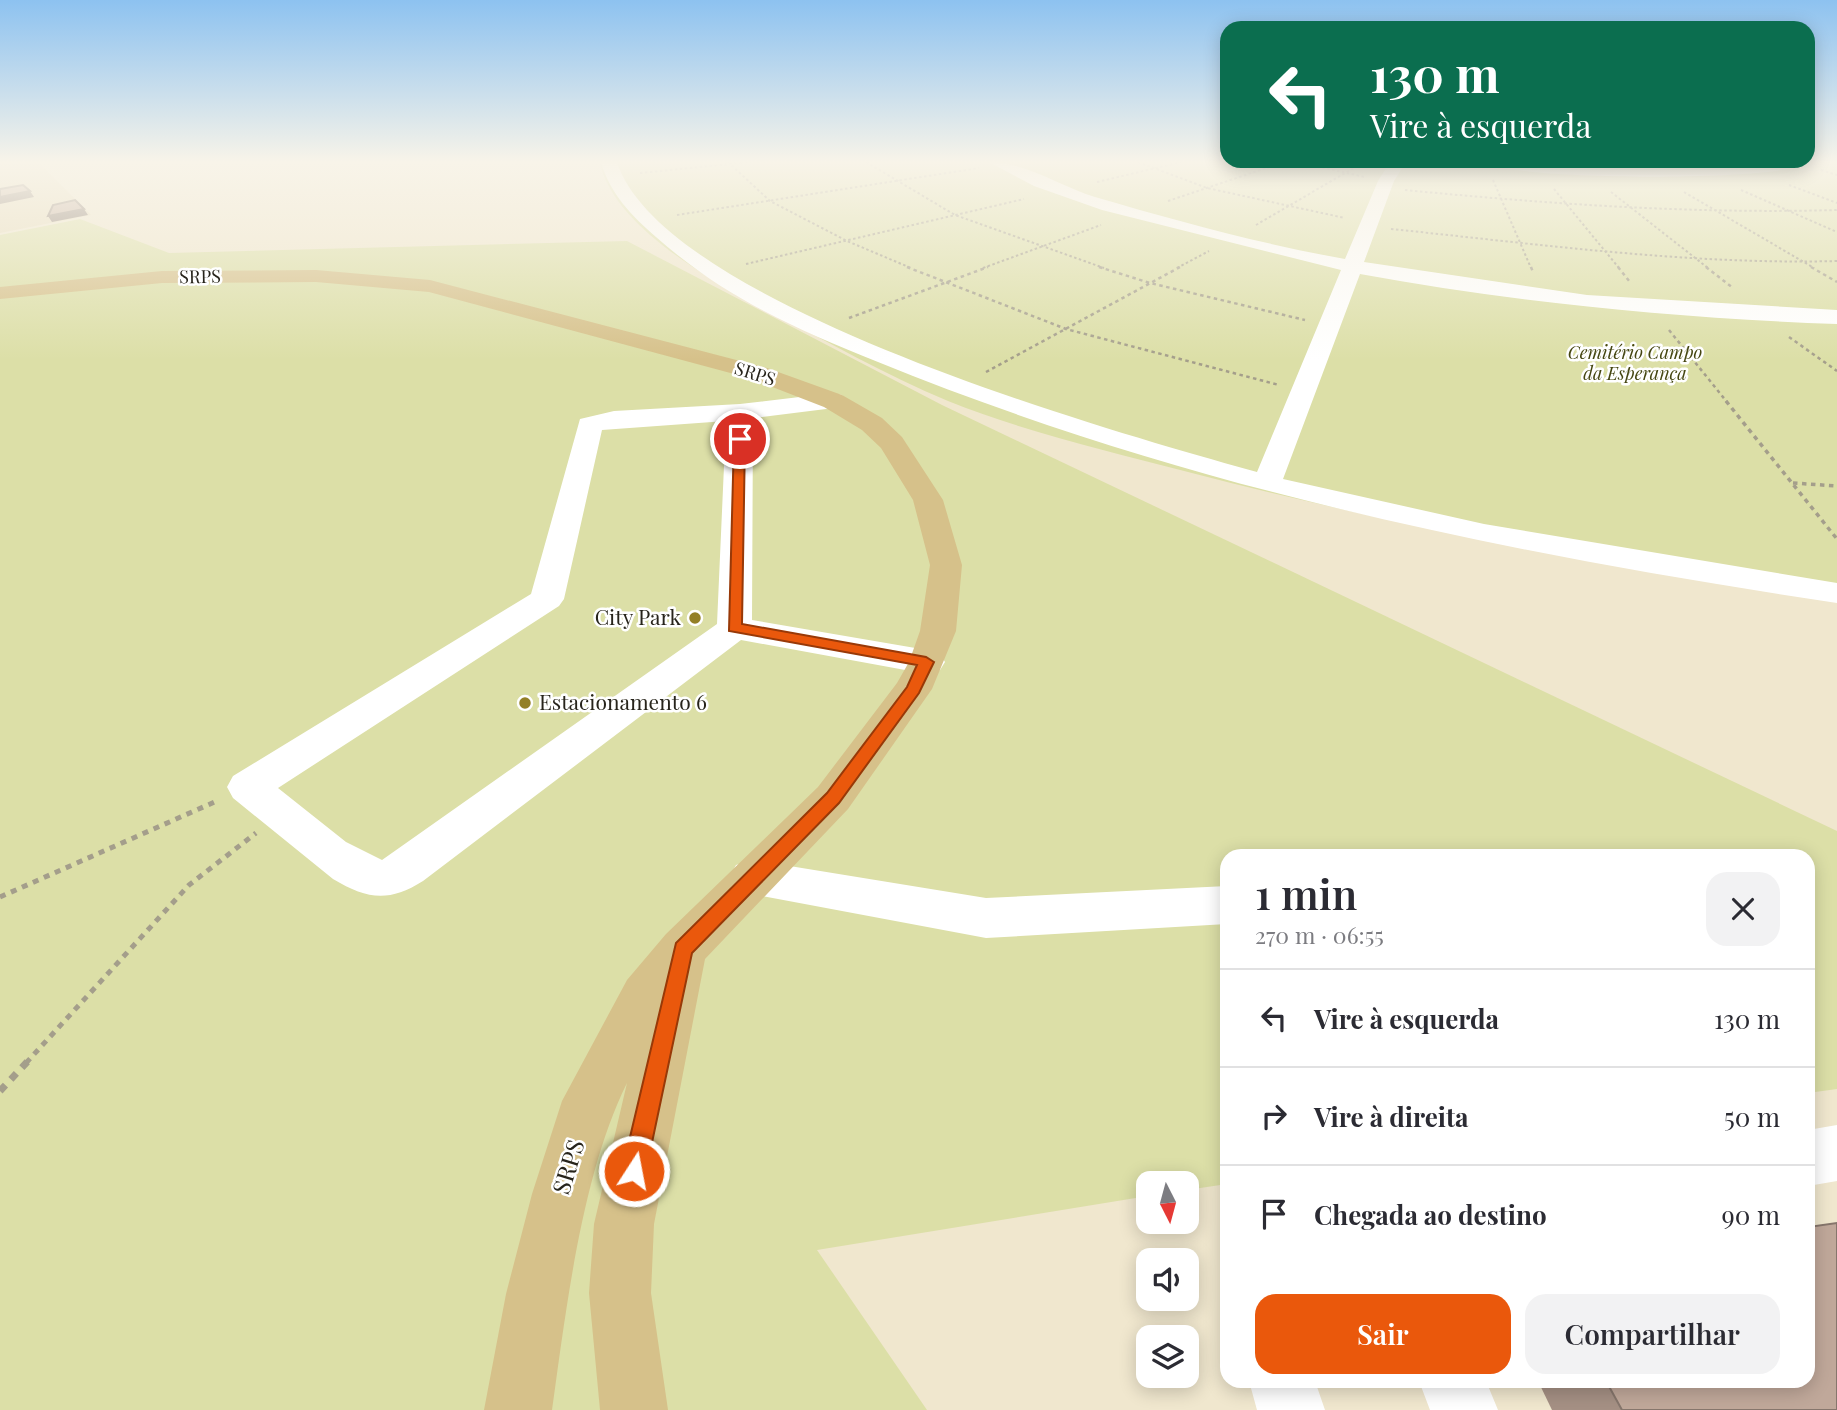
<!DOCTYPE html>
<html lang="pt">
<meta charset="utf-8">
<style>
body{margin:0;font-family:"Playfair Display",serif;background:#f2f2f3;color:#2b2b33;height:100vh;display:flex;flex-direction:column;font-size:26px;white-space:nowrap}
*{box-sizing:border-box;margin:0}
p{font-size:23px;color:#7c7c81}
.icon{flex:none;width:38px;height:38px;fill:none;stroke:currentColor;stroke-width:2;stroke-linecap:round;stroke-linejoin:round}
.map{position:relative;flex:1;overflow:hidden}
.sheet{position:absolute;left:1220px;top:849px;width:595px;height:539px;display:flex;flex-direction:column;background:#fff;border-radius:21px;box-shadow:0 4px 18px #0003}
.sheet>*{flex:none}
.banner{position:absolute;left:1220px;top:21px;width:595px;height:147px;border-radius:21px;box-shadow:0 4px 18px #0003;background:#0b6e4f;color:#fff;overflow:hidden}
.needle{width:46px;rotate:174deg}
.fabs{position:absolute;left:1136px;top:1171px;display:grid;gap:14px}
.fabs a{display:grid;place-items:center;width:63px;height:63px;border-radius:14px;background:#fff;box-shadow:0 4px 18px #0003;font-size:35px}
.pin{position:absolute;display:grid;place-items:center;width:60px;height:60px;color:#fff;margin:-30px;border:4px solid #fff;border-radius:50%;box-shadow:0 2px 7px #0007}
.me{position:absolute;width:77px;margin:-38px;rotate:11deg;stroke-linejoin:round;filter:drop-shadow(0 0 5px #0008)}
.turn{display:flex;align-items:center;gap:24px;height:147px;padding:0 35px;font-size:32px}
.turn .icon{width:91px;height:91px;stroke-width:2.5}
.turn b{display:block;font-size:49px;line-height:60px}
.round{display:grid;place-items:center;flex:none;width:74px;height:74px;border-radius:21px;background:#f2f2f3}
.overview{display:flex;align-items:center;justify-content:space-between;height:119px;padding:0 35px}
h1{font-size:42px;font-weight:600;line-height:52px}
.button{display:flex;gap:14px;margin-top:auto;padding:14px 35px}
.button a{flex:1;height:80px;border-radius:21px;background:#ea580c;color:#fff;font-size:28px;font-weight:600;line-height:80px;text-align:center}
.button a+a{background:#f2f2f3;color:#2b2b33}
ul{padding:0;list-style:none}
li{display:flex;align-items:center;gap:21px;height:98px;padding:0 35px;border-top:2px solid #e1e1e2}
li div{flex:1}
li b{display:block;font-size:26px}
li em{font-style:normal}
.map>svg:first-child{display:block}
.built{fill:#e7dcbc}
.green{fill:#dcdfa7}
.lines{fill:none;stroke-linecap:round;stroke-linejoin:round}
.path-far4{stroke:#a49e8b;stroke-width:2;stroke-dasharray:2.5 2.5;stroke-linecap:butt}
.path-far3{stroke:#a49e8b;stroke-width:2.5;stroke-dasharray:3.5 3.5;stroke-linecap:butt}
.path-far2{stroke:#a49e8b;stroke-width:3.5;stroke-dasharray:4.5 4.5;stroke-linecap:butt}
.path-far1{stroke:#a49e8b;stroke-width:5;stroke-dasharray:6 6;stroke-linecap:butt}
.path{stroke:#a49e8b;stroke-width:7;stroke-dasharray:8 8;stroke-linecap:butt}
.minor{fill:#fff;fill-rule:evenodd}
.major{fill:#d6c18a;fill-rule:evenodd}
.wall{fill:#a59084}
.shaded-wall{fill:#86766c}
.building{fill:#c0a89a;stroke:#86766c;stroke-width:2}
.route{fill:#ea580c;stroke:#983908;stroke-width:2}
.poi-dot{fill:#937f26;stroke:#fff;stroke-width:2.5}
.labels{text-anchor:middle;stroke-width:5;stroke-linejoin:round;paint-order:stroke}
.far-street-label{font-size:18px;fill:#27241b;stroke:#fff}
.far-park-label{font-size:18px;font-style:italic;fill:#454611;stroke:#fff}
.poi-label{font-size:21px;fill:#27241b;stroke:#fff;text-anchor:end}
.near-street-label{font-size:24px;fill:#27241b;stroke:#fff}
</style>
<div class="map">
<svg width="1837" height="1410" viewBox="0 0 1837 1410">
<rect width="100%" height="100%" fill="#f0e7ce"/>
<path class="built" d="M 0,162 L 38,162 L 91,215 L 0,233 Z"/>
<path class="green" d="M 600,162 L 1837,162 L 1837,601 C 1619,566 1402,528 1188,472 C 1108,451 1025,432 948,401 C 886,375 826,341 767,310 C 714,282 612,226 600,162 Z
M 80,219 L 169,253 L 627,241 L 942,405 L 1837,831 L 1837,1089 L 1808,1093 L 1808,856 L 1227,856 L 1227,1184 L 1187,1190 L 1186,1183 L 1148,1183 L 1148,1196 L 817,1250 L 927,1410 L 0,1410 L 0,235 Z"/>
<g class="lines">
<path class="path-far4" d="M 728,162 L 770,201 L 847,241 L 911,268
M 866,162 L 955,215 L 1104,268
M 1138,162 L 1207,188 L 1345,218
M 1298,162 L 1365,177
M 1821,170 L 1837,175
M 640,173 L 750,162
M 1493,180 L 1531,268
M 1097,182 L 1181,162
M 1789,185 L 1837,203
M 1554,189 L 1619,268
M 1405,190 C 1549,204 1692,214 1837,210
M 1741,190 L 1837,232
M 1611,192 L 1708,268
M 1684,192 L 1814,268
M 1168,201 L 1284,162
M 677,215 L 979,168
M 1256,225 L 1364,162
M 1391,229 C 1538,244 1689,265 1837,261
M 746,264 L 1024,199
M 983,268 L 1101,225
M 1177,268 L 1209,251"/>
<path class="path-far3" d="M 907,267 L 1066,329 L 1279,385
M 1099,267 L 1150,283 L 1305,320
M 1531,267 L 1533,272
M 1618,267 L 1630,282
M 1706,267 L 1733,288
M 1811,267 L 1837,282
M 849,318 L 988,267
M 1669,330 L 1727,402
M 1789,337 L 1837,371
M 986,372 L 1180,267"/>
<path class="path-far2" d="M 1726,401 L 1837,539
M 1793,483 L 1837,486"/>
<path class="path-far1" d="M 0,897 L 219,800
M 26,1063 L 189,885 L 256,833"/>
<path class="path" d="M 0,1091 L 28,1061"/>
<path class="minor" d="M 601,162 L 617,162 C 663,306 1117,433 1257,472 L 1341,270 L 1102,210 L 1034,186 L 989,162 C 1025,162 1060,186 1095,197 C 1177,221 1261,244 1345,259 L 1378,181 L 1390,162 L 1406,162 L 1394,181 L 1364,262 L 1587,295 L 1837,310 L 1837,324 C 1676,318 1518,303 1360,274 L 1283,479 L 1484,524 L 1837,583 L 1837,603 C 1505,553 1190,489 878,362 C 794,328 725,298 656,237 C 632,216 610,194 601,162 Z
M 1487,162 L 1649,168 L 1811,162 C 1791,182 1506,181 1487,162 Z
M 833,393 L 842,395 L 846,401 L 842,407 L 753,418 L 752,620 L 927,650 L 940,654 L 945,662 L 940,670 L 927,674 L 741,640 L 423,881 C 388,903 367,899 333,879 L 233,798 L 227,787 L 233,776 L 531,594 L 580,419 L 614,411 L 740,404 ZM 726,421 L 717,624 L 382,860 L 346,842 L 278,788 L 559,606 L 564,599 L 602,430 Z
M 752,860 L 986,898 L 1227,886 L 1227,924 L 986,938 L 736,891 L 729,878 L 736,865 Z
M 1837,1125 L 1837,1181 L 1808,1186 L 1808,1130 Z
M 1249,1381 L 1315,1381 L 1325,1410 L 1257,1410 Z
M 1419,1381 L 1486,1381 L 1498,1410 L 1430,1410 Z"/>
<path class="major" d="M 316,270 L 430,280 L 767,368 L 842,395 L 882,418 L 902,437 L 943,500 L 962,565 L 956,631 L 932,689 L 848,809 L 705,959 L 654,1224 L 651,1293 L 668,1410 L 600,1410 L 589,1293 L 594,1224 L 627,1083 C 582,1173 566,1310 552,1410 L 484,1410 L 506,1294 L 532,1194 L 562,1101 L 627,980 L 666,934 L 818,787 L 897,683 L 909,662 L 920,631 L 930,565 L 913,500 L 881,448 L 862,430 L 824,407 L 749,378 L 429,292 L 316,282 L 162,283 L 0,299 L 0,287 L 162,271 Z"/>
</g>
<path class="wall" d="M 1538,1381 L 1808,1381 L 1837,1410 L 1552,1410 Z"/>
<path class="shaded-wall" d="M 30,191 L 34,197 L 0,204 L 0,197 Z
M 84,209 L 88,215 L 52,222 L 48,216 Z"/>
<path class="building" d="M 23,185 L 30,191 L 0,197 L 0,189 Z
M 75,200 L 84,209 L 48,216 L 53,205 Z
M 1837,1223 L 1837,1410 L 1622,1410 L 1606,1381 L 1808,1381 L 1808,1227 Z"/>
<linearGradient id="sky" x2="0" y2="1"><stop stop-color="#8dc2f0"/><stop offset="0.45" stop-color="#f8f4e9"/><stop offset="1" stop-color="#f8f4e9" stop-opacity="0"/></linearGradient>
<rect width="1837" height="360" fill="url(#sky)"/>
<path class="route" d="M 740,436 L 745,439 L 742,624 L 926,657 L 934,662 L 919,693 L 839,803 L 692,953 L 646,1171 L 643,1179 L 634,1183 L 626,1179 L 622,1171 L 676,943 L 827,793 L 907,687 L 917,665 L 729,631 L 734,439 Z"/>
<g class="poi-dot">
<circle cx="695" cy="618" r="7"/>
<circle cx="525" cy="703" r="7"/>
</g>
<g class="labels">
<g class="far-street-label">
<text transform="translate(200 277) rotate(-1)" y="6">SRPS</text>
<text transform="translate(755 374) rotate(17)" y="6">SRPS</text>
</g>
<g class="far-park-label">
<text x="1635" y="359">Cemitério Campo<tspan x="1635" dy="21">da Esperança</tspan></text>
</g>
<g class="poi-label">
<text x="681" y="625">City Park</text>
<text x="539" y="710" text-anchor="start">Estacionamento 6</text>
</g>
<g class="near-street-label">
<text transform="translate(569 1167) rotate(-73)" y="8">SRPS</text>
</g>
</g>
</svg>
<div class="fabs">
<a><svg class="needle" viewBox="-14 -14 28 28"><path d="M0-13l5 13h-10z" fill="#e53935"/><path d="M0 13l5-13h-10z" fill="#7c7c81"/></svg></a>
<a><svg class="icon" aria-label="sound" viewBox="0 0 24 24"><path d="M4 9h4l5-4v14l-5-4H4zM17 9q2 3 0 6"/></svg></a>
<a><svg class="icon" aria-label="layers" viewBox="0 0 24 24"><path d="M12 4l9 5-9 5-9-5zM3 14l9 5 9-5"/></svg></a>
</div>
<div class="pin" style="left:740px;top:439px;background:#d93025"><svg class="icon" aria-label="arrive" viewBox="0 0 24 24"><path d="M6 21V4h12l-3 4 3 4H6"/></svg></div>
<svg class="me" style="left:634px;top:1171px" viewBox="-20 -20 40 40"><circle r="17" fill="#ea580c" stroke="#fff" stroke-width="3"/><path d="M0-11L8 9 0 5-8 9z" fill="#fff"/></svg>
<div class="banner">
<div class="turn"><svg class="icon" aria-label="left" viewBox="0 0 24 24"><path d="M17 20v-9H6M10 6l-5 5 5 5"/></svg><div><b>130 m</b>Vire à esquerda</div></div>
</div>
<section class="sheet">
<div class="overview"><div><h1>1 min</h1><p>270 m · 06:55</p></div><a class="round"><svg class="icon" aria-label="close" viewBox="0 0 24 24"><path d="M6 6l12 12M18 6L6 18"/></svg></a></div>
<ul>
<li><svg class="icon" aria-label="left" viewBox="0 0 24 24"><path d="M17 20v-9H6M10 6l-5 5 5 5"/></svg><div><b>Vire à esquerda</b></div><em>130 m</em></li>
<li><svg class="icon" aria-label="right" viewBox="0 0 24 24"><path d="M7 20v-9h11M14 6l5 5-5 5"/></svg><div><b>Vire à direita</b></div><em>50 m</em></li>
<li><svg class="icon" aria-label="arrive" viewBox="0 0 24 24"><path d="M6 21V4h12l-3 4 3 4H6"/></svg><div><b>Chegada ao destino</b></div><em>90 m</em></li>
</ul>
<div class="button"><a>Sair</a><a>Compartilhar</a></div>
</section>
</div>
